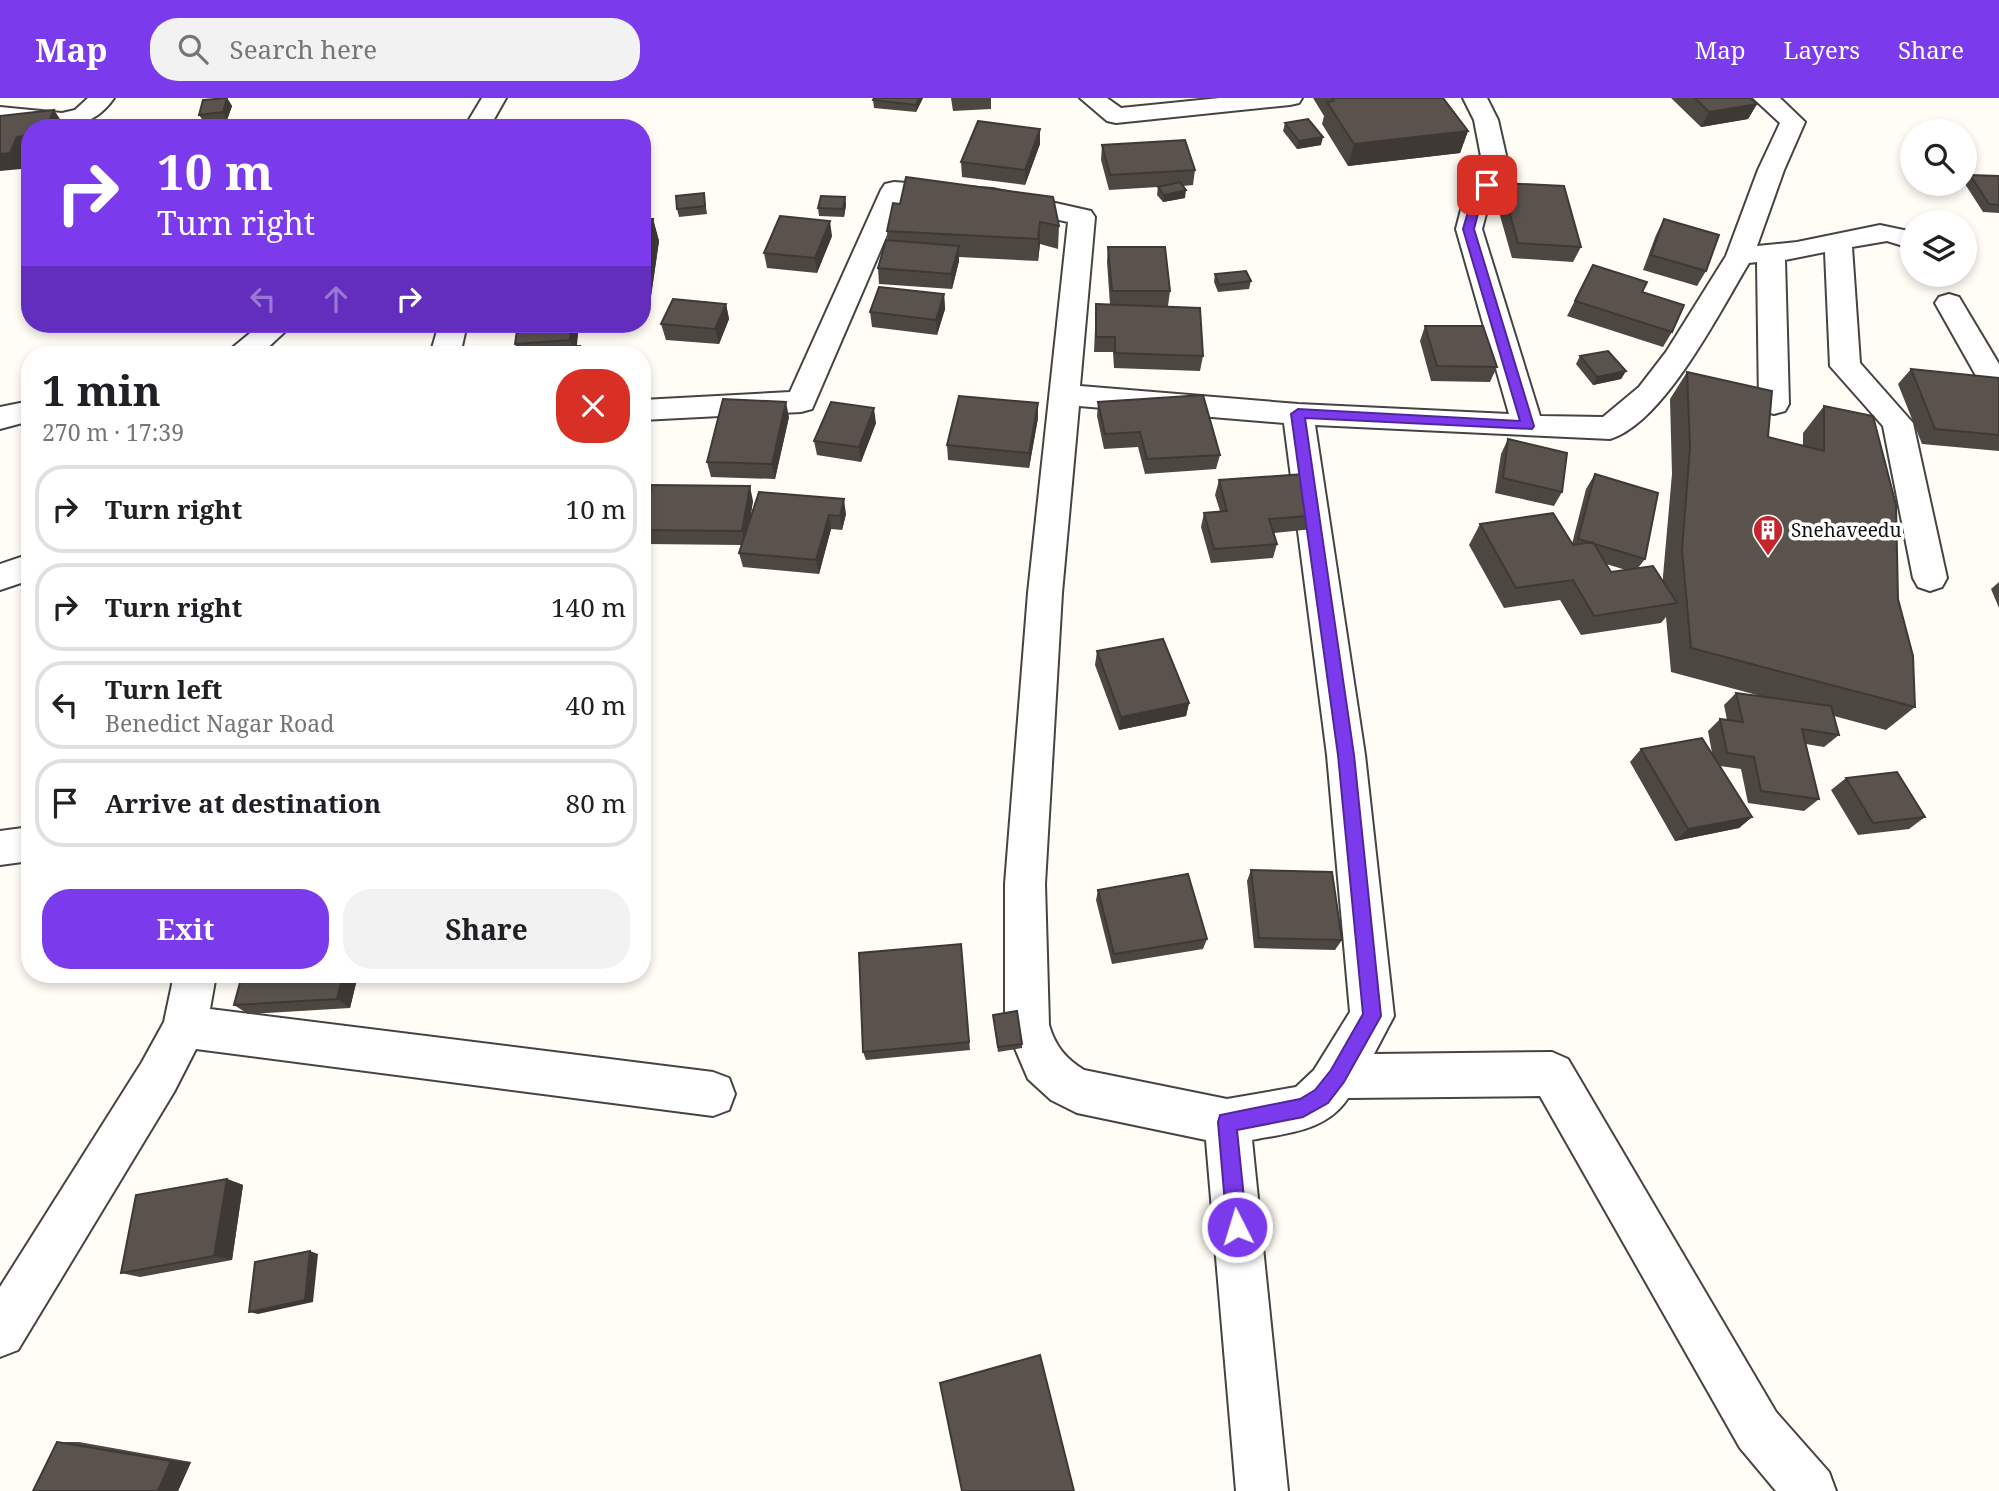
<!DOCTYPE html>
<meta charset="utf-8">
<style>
body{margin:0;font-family:"Noto Serif",serif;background:#f2f2f2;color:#202124;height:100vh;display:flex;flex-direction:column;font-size:26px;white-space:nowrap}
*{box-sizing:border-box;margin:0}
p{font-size:23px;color:#757577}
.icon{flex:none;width:38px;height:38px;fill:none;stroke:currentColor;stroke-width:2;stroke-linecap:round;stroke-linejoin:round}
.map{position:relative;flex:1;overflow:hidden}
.details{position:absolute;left:21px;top:248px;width:630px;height:637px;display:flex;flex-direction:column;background:#fff;border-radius:28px;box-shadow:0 4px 10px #0003}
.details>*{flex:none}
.banner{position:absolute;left:21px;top:21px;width:630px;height:214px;border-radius:28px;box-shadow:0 4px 10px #0003;background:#7c3aed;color:#fff;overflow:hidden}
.controls{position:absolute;left:1900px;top:21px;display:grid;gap:14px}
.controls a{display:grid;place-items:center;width:77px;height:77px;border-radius:50%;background:#fff;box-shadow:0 4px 10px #0003;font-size:35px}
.pin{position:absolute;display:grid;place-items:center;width:60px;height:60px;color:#fff;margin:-30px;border-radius:14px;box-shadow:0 4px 10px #0006}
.me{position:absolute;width:77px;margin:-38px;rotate:355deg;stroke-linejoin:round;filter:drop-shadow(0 0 5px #0008)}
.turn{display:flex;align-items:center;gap:24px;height:147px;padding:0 21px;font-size:32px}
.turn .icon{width:91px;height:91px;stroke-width:2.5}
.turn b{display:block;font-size:49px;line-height:60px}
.lanes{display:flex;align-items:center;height:66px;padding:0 21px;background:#0003;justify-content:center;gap:35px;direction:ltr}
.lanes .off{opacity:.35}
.round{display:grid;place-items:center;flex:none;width:74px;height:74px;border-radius:28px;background:#f2f2f2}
.head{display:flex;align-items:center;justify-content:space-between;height:119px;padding:0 21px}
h1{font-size:42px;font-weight:700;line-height:52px}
.cta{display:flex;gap:14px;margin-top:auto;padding:14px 21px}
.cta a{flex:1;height:80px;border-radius:28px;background:#7c3aed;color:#fff;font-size:28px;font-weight:700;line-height:80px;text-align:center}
.cta a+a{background:#f2f2f2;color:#202124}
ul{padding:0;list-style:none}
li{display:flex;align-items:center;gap:21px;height:88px;margin:0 14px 10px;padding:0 7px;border:4px solid #e0e0e0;border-radius:28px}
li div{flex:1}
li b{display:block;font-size:26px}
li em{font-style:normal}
header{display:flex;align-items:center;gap:42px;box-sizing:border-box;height:98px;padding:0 35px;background:#7c3aed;color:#fff}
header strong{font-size:33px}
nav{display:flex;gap:38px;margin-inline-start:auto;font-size:24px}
.search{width:490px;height:63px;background:#f2f2f2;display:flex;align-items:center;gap:18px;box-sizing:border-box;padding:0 24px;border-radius:28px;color:#757577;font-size:26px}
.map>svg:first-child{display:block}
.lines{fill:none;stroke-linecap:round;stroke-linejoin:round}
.minor-casing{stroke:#444;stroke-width:4}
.minor{fill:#fff;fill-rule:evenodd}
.wall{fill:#4d4742;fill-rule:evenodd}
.shaded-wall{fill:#3f3936}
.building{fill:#5a524d;stroke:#3f3936;stroke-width:2}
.route{fill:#7c3aed;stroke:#51269a;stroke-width:2}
.labels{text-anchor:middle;stroke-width:7;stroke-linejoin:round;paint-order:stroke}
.poi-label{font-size:19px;fill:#111;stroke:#fff;text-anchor:start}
</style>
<header>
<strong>Map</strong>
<div class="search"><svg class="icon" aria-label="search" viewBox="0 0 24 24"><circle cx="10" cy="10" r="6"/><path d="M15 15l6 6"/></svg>Search here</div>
<nav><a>Map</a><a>Layers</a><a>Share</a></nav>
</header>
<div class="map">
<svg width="1999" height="1393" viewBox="0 0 1999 1393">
<rect width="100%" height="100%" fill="#fffdf5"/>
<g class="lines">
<g class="minor-casing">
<path id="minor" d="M 88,0 L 114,0 C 86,41 42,27 0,23 L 0,9 L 62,15 L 75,12 Z
M 482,0 L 506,0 L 489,30 L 464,30 Z
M 1080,0 L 1107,0 L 1121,10 L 1220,0 L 1302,0 L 1299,5 L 1290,7 L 1116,25 L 1107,23 Z
M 1463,0 L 1487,0 L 1498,22 L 1510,75 L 1490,101 L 1482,131 L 1540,318 L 1603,319 L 1639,289 L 1666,254 L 1726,158 L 1758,72 L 1780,25 L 1753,0 L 1780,0 L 1805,24 L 1784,72 L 1757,148 L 1797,144 L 1880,127 L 1913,134 L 1913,151 L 1887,143 L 1852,149 L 1860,265 L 1913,325 L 1947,480 L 1942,489 L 1930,493 L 1918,489 L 1913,480 L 1883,328 L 1830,268 L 1825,154 L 1785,162 L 1789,306 L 1785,313 L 1774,316 L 1763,313 L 1759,306 L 1757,164 L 1749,165 C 1720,213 1664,325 1610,341 L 1315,327 L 1365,657 L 1394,918 L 1374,956 L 1552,954 L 1568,961 L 1776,1314 L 1829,1374 L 1836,1393 L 1776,1393 L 1740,1350 L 1540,998 L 1348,1000 C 1327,1033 1287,1035 1252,1042 L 1288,1393 L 1236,1393 L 1206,1042 L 1077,1015 L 1051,1002 L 1028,981 L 1005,927 L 1005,786 L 1028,495 L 1068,124 L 993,107 L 903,100 L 812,311 L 801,314 L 642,322 L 642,302 L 790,294 L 881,92 L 885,86 L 894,84 L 993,91 L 1091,113 L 1095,119 L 1080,288 L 1298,306 L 1509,316 L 1456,131 L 1464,100 L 1484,74 L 1474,22 ZM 1079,308 L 1284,325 L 1327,657 L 1350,914 L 1314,972 L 1296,989 L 1227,1001 L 1084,972 C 1066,961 1055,948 1049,927 L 1045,786 L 1062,495 Z
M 1949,196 L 1959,199 L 1999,266 L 1999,302 L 1988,299 L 1935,205 L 1939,199 Z
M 261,226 L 293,226 L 260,257 L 227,257 L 232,250 Z
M 439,226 L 467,226 L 460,257 L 430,257 Z
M 30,303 L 30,323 L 0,331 L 0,309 Z
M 30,456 L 30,482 L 0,492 L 0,466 Z
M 30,729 L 30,763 L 0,767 L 0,733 Z
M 174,877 L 216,877 L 210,911 L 713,974 L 729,980 L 735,996 L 729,1012 L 713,1018 L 196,951 L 174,994 L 18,1252 L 0,1259 L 0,1189 L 142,964 L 164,924 Z"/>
</g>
<use href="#minor" class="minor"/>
</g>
<path class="wall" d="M 227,0 L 232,8 L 227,22 L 204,24 L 199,17 Z
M 874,0 L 923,0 L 916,14 L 874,10 L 873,2 Z
M 951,0 L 991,0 L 991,11 L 953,13 Z
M 1313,0 L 1443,0 L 1468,33 L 1460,55 L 1348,68 L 1322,26 L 1324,18 Z
M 1671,0 L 1750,0 L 1757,6 L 1748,21 L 1701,29 Z
M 1285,25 L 1321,47 L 1297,51 L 1283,33 Z
M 1040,46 L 1025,87 L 962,79 L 961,64 Z
M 1102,47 L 1195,72 L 1193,87 L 1183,88 L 1185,100 L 1163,104 L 1157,97 L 1158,89 L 1109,92 L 1101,62 Z
M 1970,77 L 1999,78 L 1999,115 L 1983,114 L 1965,86 L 1965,83 Z
M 906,79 L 1059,128 L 1058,151 L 1040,146 L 1038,163 L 959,159 L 959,163 L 952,191 L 879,186 L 878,170 L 888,142 L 887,133 L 900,106 Z
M 1501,85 L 1581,149 L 1573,164 L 1512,160 L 1495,100 Z
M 845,99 L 846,107 L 844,119 L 819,118 L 818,110 Z
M 705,102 L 707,116 L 679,119 L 677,111 Z
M 642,121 L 653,121 L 659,143 L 649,212 L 642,212 Z
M 1664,121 L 1706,173 L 1697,188 L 1643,172 L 1656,137 Z
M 832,138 L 817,175 L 767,170 L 764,155 Z
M 1108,149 L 1170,193 L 1168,208 L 1203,258 L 1200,273 L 1114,270 L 1113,254 L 1094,254 L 1096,206 L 1110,207 L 1107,164 Z
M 1593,167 L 1642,194 L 1672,234 L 1663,249 L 1567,218 Z
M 1215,176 L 1251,183 L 1249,191 L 1218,194 L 1214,184 Z
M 944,196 L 945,211 L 937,237 L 872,229 L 870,214 Z
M 726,206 L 729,221 L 719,246 L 666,242 L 661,226 Z
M 579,226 L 576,249 L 580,248 L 583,257 L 508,257 L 517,251 L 515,246 Z
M 1425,228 L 1497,269 L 1490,284 L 1431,283 L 1420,243 Z
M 1580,258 L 1626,273 L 1621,281 L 1593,287 L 1576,266 Z
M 1911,271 L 1999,280 L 1999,353 L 1922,346 L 1898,286 Z
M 1687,274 L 1768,339 L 1803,347 L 1803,335 L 1824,308 L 1898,501 L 1915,609 L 1886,632 L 1834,618 L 1839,637 L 1824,649 L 1806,646 L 1819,701 L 1804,713 L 1748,705 L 1741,671 L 1720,668 L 1752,719 L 1739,730 L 1675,743 L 1630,664 L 1641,651 L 1712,655 L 1708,633 L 1720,621 L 1727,622 L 1724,607 L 1736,595 L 1757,597 L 1671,574 L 1666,519 L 1661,525 L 1581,537 L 1560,502 L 1504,510 L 1469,447 L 1480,426 L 1572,446 L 1586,391 L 1595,376 L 1645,461 L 1638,470 L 1663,485 L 1663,478 L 1672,376 L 1670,301 ZM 1606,466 L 1626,472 L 1611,474 Z
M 1098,304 L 1220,357 L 1216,371 L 1145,376 L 1138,349 L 1104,351 L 1097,318 Z
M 1038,305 L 1038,320 L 1029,370 L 948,362 L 947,347 Z
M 789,319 L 775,381 L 711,379 L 707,364 Z
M 876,325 L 861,364 L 817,357 L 814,343 Z
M 1508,341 L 1562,394 L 1554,408 L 1495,395 L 1501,356 Z
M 1219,382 L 1318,417 L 1313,431 L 1274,435 L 1277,446 L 1273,460 L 1211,465 L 1201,429 L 1204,415 L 1220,413 L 1215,397 Z
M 753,403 L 750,420 L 846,416 L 842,432 L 831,431 L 819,476 L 743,469 L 739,455 L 742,447 L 647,446 L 642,434 L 642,428 Z
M 1999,484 L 1999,510 L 1991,491 Z
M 1097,553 L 1189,605 L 1186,618 L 1119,632 L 1095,567 Z
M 1846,680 L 1925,719 L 1909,731 L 1858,737 L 1831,692 Z
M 1251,772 L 1342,842 L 1335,852 L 1254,850 L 1247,783 Z
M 1098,792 L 1207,841 L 1203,851 L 1112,866 L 1096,802 Z
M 961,846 L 970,952 L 866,962 L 863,954 Z
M 242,877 L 358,877 L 350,910 L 248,916 L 234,907 Z
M 993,917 L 1022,946 L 1022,950 L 998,954 Z
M 227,1081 L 243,1087 L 232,1162 L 140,1179 L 121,1175 Z
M 57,1344 L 79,1344 L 191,1364 L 178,1393 Z"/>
<path class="shaded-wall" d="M 227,0 L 232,8 L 227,22 L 223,14 Z
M 919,0 L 923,0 L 916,14 L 916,7 Z
M 1757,6 L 1748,21 L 1701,29 L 1709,14 Z
M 54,12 L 64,27 L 63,30 L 46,30 Z
M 1040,31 L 1040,46 L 1025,87 L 1025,72 Z
M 1468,33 L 1460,55 L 1348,68 L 1354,46 Z
M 30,37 L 30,54 L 29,54 L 21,71 L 0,73 L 0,56 L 17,39 Z
M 1323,39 L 1321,47 L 1297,51 L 1299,43 Z
M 1186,92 L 1185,100 L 1163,104 L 1164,97 Z
M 845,99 L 846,107 L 844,119 L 843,111 Z
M 653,121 L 659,143 L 649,212 L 642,189 Z
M 830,123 L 832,138 L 817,175 L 815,160 Z
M 1040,124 L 1040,146 L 1038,163 L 1038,141 Z
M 959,148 L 959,163 L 952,191 L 951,176 Z
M 944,196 L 945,211 L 937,237 L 936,222 Z
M 726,206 L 729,221 L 719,246 L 715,231 Z
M 571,226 L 579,226 L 576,257 L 570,242 Z
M 580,248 L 583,257 L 578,257 Z
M 1626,273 L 1621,281 L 1593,287 L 1597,279 Z
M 786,304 L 789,319 L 775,381 L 772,366 Z
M 1038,305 L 1038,320 L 1029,370 L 1029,355 Z
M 874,310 L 876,325 L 861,364 L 859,349 Z
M 750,388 L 753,403 L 746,447 L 742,433 Z
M 844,401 L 846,416 L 842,432 L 840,418 Z
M 829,417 L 831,431 L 819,476 L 816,462 Z
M 1189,605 L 1186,618 L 1119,632 L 1121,619 Z
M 1752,719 L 1739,730 L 1675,743 L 1688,731 Z
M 343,877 L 358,877 L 350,910 L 337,901 Z
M 227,1081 L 243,1087 L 232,1162 L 214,1158 Z
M 310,1153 L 318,1156 L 313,1204 L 258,1216 L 249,1214 Z
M 171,1363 L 191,1364 L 178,1393 L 158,1393 Z"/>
<path class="building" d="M 227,0 L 223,14 L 199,17 L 203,2 Z
M 874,0 L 919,0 L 916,7 L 873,2 Z
M 1332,0 L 1443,0 L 1468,33 L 1354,46 L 1327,4 L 1334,3 Z
M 1695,0 L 1750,0 L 1757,6 L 1709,14 Z
M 54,12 L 46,30 L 30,30 L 30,37 L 17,39 L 10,55 L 0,56 L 0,18 Z
M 1308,21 L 1323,39 L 1299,43 L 1285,25 Z
M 978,23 L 1040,31 L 1025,72 L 961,64 Z
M 1185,42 L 1195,72 L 1110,77 L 1102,47 Z
M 1970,77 L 1999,78 L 1999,107 L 1989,106 Z
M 906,79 L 1053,99 L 1059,128 L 1040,124 L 1038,141 L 887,133 L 893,105 L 900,106 Z
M 1180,84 L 1186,92 L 1164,97 L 1158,89 Z
M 1501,85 L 1564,88 L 1581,149 L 1518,145 Z
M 704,95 L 705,108 L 677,111 L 676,98 Z
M 821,98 L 845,99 L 843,111 L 818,110 Z
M 780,118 L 830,123 L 815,160 L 764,155 Z
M 642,121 L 653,121 L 642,189 Z
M 1664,121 L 1719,137 L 1706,173 L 1651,157 Z
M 886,142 L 959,148 L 951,176 L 878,170 Z
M 1108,149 L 1165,149 L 1170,193 L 1112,193 Z
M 1593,167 L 1647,184 L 1642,194 L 1684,207 L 1672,234 L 1575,203 Z
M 1246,173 L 1251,183 L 1219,187 L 1215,176 Z
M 879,189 L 944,196 L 936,222 L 870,214 Z
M 673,201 L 726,206 L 715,231 L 661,226 Z
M 1096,206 L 1200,210 L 1203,258 L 1115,255 L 1115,239 L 1096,239 Z
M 518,226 L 571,226 L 570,242 L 515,246 Z
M 1425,228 L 1483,228 L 1497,269 L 1437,268 Z
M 580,248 L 578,257 L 508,257 L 509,252 Z
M 1608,253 L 1626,273 L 1597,279 L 1580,258 Z
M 1911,271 L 1999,280 L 1999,337 L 1935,331 Z
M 1687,274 L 1772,293 L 1768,339 L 1824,353 L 1824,308 L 1873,318 L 1896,407 L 1898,501 L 1913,558 L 1915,609 L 1691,550 L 1682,452 L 1690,349 Z
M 1203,297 L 1220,357 L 1147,361 L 1140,334 L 1105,336 L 1098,304 Z
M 959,298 L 1038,305 L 1029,355 L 947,347 Z
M 723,301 L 786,304 L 772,366 L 707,364 Z
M 831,304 L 874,310 L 859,349 L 814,343 Z
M 1508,341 L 1567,355 L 1562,394 L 1503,380 Z
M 1304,376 L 1318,417 L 1269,421 L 1277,446 L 1214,451 L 1204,415 L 1227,413 L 1219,382 Z
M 1595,376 L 1658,395 L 1645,461 L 1578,441 Z
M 652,387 L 750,388 L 742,433 L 642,432 Z
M 759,394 L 844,401 L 840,418 L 829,417 L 816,462 L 739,455 Z
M 1553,415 L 1573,447 L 1593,444 L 1611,474 L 1653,468 L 1677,505 L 1594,518 L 1573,482 L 1516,490 L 1480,426 Z
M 1163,541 L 1189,605 L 1121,619 L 1097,553 Z
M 1736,595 L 1831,608 L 1839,637 L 1802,631 L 1819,701 L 1761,693 L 1754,659 L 1727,655 L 1720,621 L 1743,624 Z
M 1702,640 L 1752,719 L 1688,731 L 1641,651 Z
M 1897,674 L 1925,719 L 1873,725 L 1846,680 Z
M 1251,772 L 1332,774 L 1342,842 L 1259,840 Z
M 1188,776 L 1207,841 L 1114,856 L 1098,792 Z
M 961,846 L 969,944 L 863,954 L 859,855 Z
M 242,877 L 343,877 L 337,901 L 234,907 Z
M 1017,913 L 1022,946 L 998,949 L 993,917 Z
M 227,1081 L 214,1158 L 121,1175 L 136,1097 Z
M 310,1153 L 305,1202 L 249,1214 L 255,1164 Z
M 1040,1257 L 1074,1393 L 962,1393 L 940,1285 Z
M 57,1344 L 171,1363 L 158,1393 L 33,1393 Z"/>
<path class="route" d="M 1483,85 L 1492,87 L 1482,100 L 1474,131 L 1534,328 L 1532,331 L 1305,320 L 1354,657 L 1381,918 L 1344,984 L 1328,1005 L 1303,1019 L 1237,1032 L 1247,1129 L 1244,1136 L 1237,1139 L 1230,1136 L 1227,1129 L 1218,1024 L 1220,1017 L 1300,1001 L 1315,992 L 1331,972 L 1363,916 L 1338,657 L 1291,316 L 1298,311 L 1520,323 L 1463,131 L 1472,100 Z"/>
<defs>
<g id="building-pin" transform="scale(1.575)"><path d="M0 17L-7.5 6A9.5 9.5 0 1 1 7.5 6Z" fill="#c4262e" stroke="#fff"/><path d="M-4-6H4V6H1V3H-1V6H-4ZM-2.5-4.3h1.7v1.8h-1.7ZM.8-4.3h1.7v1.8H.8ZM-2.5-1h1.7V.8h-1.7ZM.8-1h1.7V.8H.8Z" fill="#fff"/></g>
</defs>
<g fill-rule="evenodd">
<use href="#building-pin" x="1768" y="432"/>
</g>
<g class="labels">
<g class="poi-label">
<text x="1791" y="439">Snehaveedu</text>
</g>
</g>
</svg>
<div class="controls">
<a><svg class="icon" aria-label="search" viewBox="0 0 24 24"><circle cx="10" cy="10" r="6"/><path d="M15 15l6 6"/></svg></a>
<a><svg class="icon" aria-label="layers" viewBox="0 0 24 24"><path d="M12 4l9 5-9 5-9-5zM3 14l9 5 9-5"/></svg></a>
</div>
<div class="pin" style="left:1487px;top:87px;background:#d93025"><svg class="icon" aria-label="arrive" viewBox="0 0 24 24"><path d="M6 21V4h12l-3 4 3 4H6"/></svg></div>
<svg class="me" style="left:1237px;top:1129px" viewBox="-20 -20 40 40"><circle r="17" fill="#7c3aed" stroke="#fff" stroke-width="3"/><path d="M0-11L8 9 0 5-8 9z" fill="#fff"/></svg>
<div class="banner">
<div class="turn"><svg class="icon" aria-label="right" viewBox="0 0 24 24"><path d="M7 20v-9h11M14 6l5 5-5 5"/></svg><div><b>10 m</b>Turn right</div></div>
<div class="lanes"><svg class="icon off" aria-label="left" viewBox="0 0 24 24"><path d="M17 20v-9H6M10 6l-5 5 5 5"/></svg><svg class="icon off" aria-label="ahead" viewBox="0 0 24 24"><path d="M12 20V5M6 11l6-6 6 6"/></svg><svg class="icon" aria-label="right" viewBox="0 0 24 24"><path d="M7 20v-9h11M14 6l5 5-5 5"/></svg></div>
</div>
<section class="details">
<div class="head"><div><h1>1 min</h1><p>270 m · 17:39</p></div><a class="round" style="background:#d93025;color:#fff"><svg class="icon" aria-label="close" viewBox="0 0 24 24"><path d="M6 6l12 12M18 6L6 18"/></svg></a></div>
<ul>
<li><svg class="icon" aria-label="right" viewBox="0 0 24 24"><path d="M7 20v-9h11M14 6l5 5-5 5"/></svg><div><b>Turn right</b></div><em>10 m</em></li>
<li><svg class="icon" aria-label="right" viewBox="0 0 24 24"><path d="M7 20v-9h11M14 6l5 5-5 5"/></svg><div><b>Turn right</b></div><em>140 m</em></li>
<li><svg class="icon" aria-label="left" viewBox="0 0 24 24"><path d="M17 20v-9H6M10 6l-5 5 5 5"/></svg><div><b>Turn left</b><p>Benedict Nagar Road</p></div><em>40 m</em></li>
<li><svg class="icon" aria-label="arrive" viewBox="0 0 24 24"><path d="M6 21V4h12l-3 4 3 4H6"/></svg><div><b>Arrive at destination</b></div><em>80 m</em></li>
</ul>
<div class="cta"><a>Exit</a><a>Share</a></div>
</section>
</div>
